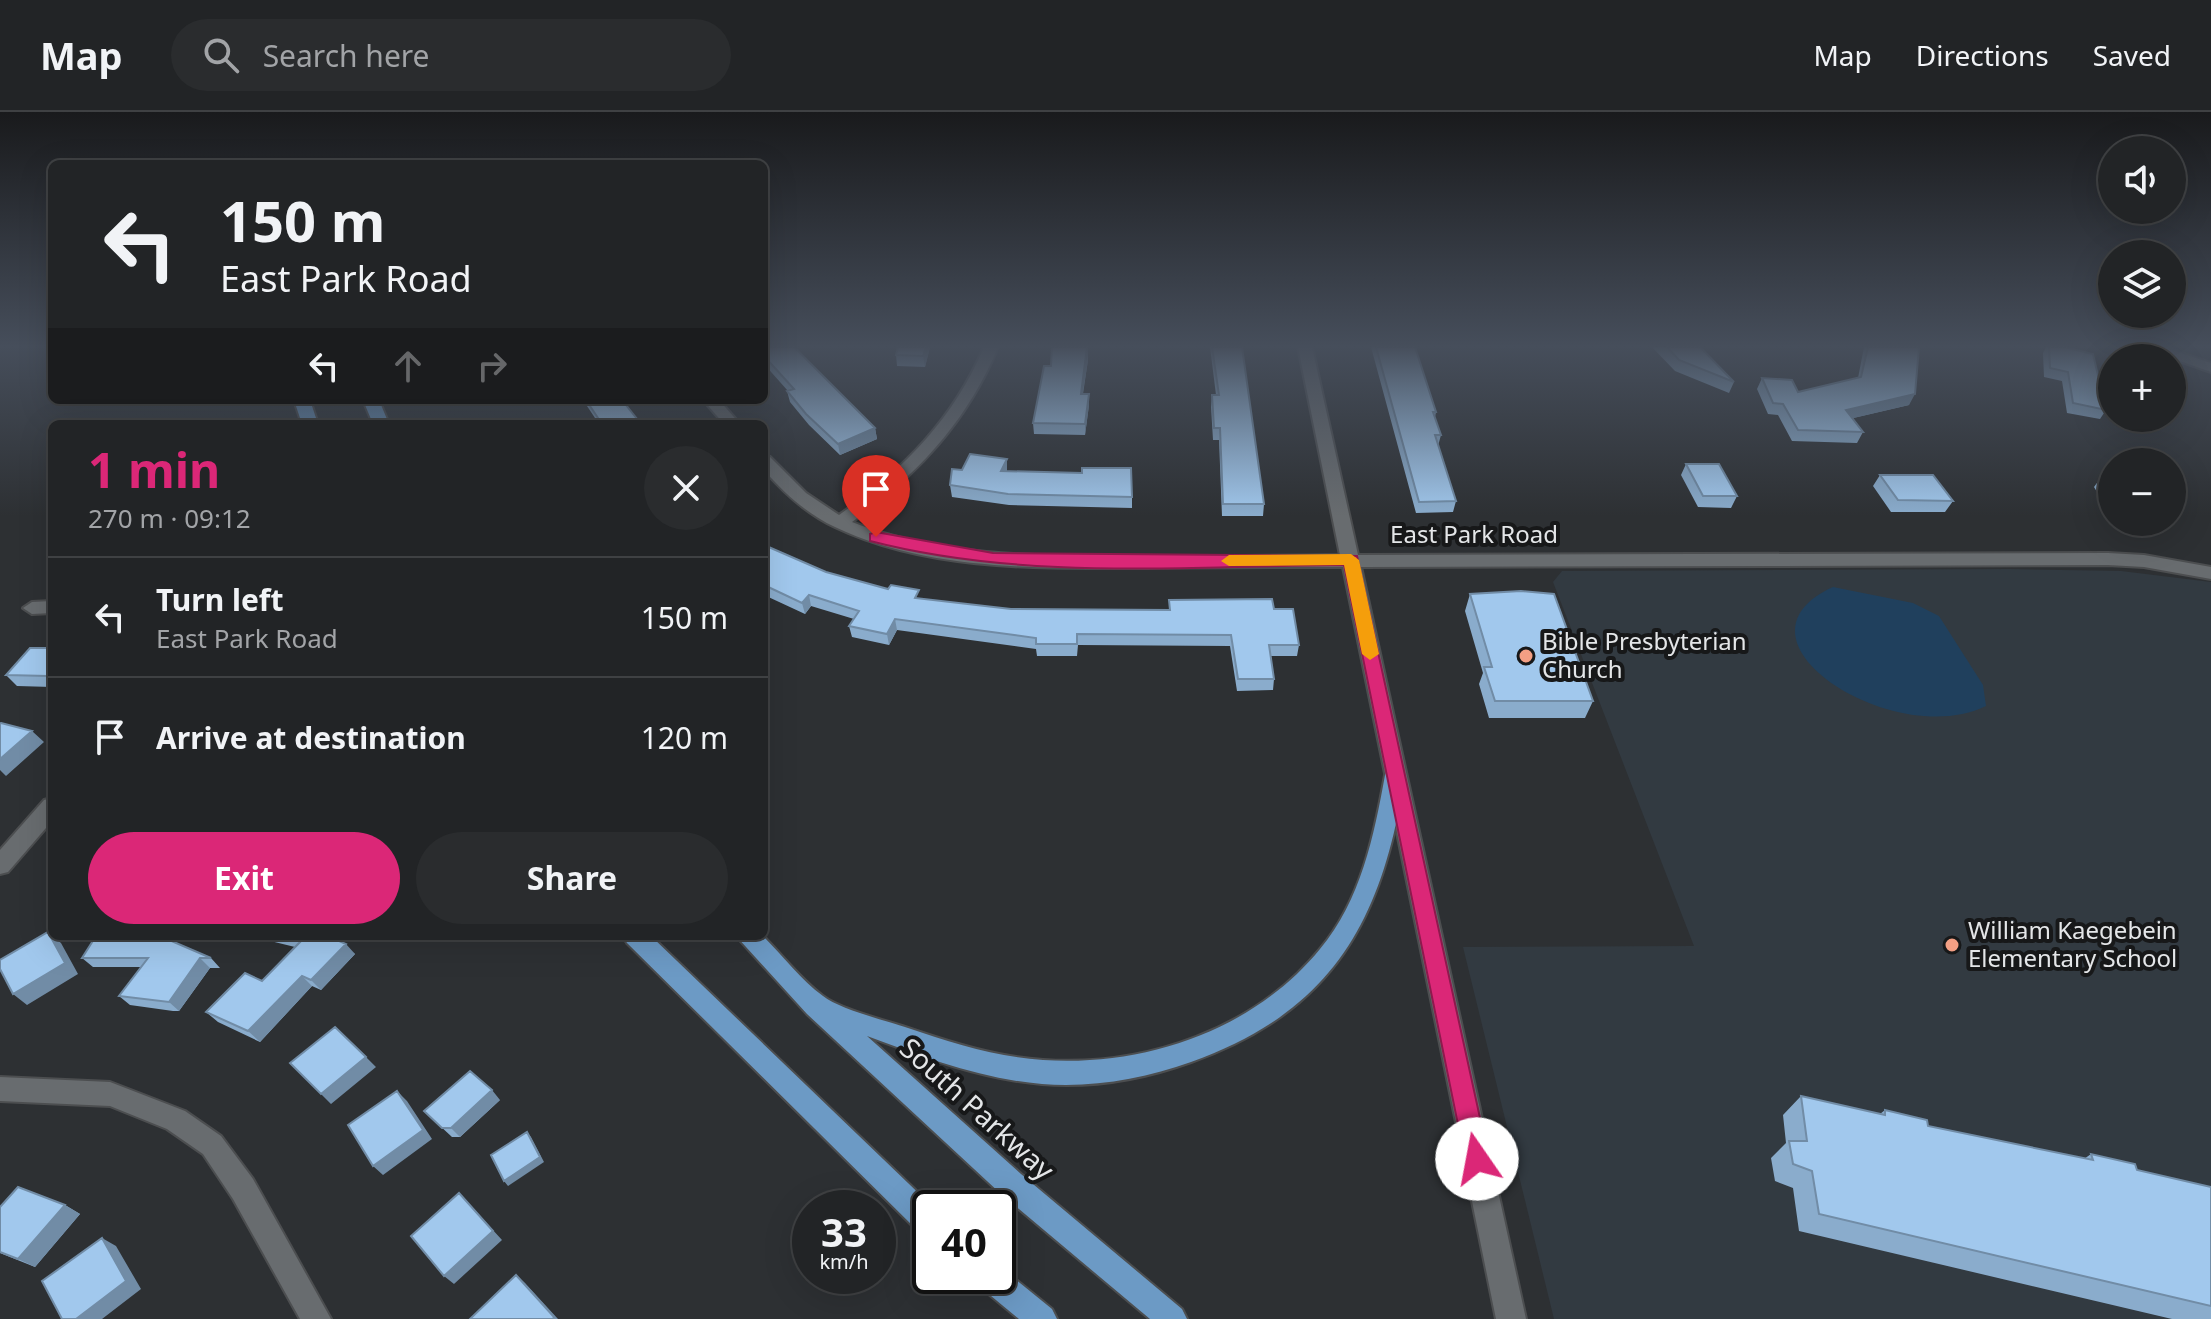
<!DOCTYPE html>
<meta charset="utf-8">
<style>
body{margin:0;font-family:"Noto Sans",sans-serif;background:#2a2c2e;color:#f1f3f6;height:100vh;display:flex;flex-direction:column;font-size:30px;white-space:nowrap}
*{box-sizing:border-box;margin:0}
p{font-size:26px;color:#a2a4a7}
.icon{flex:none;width:44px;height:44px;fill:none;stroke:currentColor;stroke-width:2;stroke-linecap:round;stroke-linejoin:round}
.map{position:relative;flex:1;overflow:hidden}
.panel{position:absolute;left:48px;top:308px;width:720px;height:520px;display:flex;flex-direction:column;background:#222426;border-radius:12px;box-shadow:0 8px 32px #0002,0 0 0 2px #3f4143}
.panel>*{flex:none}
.guide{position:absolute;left:48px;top:48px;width:720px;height:244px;border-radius:12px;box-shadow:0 8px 32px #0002,0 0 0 2px #3f4143;background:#222426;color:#f1f3f6;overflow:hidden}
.controls{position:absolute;left:2098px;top:24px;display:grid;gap:16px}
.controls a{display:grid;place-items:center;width:88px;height:88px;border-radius:50%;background:#222426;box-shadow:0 8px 32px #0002,0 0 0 2px #3f4143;font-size:40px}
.speed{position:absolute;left:792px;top:1078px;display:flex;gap:16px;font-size:40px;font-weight:700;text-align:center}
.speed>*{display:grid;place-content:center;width:104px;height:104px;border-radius:50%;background:#222426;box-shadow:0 8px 32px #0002,0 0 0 2px #3f4143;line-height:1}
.speed small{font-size:20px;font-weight:400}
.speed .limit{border:4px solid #111;border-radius:12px;background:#fff;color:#111}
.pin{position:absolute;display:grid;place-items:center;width:68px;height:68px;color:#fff;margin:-82px -34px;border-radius:50% 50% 50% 0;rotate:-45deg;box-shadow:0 0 8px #0007}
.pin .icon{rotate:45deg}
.me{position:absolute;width:88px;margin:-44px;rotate:348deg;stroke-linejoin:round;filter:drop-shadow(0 0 6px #0008)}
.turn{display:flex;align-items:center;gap:28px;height:168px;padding:0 40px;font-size:36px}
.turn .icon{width:104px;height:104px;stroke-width:2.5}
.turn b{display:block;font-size:56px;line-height:68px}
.lanes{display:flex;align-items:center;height:76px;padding:0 40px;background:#0003;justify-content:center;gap:40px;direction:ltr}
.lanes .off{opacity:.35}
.round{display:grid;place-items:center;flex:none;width:84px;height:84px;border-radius:42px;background:#2a2c2e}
.headline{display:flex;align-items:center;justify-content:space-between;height:136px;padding:0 40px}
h1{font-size:48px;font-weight:700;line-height:60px;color:#db2777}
.button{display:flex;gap:16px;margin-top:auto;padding:16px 40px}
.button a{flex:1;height:92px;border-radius:48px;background:#db2777;color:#fff;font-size:32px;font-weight:700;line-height:92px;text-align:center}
.button a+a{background:#2a2c2e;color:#f1f3f6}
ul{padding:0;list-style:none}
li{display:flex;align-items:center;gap:24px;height:120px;padding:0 40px;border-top:2px solid #3f4143}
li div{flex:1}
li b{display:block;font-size:30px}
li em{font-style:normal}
header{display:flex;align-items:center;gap:48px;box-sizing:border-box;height:112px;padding:0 40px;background:#222426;border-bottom:2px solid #3f4143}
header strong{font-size:38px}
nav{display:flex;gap:44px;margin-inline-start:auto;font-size:28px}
.search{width:560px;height:72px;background:#2a2c2e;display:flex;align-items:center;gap:20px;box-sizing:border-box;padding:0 28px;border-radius:44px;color:#a2a4a7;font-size:30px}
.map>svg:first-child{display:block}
.built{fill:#323a41}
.green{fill:#20405d}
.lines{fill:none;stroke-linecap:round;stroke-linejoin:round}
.minor-casing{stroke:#4c4e50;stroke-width:4}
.major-casing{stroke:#4c4e50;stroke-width:4}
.minor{fill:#686c6f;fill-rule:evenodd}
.major{fill:#6c9ac5;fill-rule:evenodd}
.wall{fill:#8aaccc}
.shaded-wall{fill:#718ca6}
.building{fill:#a1c8ed;stroke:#718ca6;stroke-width:2}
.route{fill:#db2777;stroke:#8e194d;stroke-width:2}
.slow{fill:#f59e0b}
.poi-dot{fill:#f39f84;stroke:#171819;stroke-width:3}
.labels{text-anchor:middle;stroke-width:8;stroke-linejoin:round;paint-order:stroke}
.street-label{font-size:24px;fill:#e4e6e8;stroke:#171819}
.poi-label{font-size:24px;fill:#e4e6e8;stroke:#171819;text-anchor:start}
.near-street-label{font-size:28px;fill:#e4e6e8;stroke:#171819}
</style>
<header>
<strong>Map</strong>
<div class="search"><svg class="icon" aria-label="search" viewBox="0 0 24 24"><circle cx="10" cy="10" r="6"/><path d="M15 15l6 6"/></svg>Search here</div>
<nav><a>Map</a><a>Directions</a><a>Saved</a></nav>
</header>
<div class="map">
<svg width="2211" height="1207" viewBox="0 0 2211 1207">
<rect width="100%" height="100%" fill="#2d3033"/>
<path class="built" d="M 2009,457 L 2121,459 L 2211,470 L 2211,1207 L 1554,1207 L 1463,835 L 1694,834 L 1553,470 L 1562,459 Z"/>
<path class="green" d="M 1833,475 L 1913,491 L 1939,504 L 1983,573 L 1986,594 C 1895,639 1717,528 1833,475 Z"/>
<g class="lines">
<g class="minor-casing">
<path id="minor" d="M 984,235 L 998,235 C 967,310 917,363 852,410 C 942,446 1044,444 1140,444 C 1207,444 1274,444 1340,443 L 1298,235 L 1312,235 L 1358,443 L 2108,441 L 2144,443 L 2211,455 L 2211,467 L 2144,455 L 2108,453 L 1361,455 L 1526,1207 L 1496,1207 L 1343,455 C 1278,455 1212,455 1147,456 C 1045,456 929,460 835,415 C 807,402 784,381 764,358 L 764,343 L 770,345 L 806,381 L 839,403 C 903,358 953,308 984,235 Z
M 2140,235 L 2163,235 L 2211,251 L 2211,260 Z
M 703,288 L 719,288 L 740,312 L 724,312 Z
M 52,489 L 52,501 L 32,502 L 23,496 L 32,490 Z
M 52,686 L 52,709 L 8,760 L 0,762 L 0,738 L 44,688 Z
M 0,965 L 110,970 L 185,999 L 221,1024 L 253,1067 L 331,1207 L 300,1207 L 233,1087 L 203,1042 L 167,1017 L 110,994 L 0,989 Z"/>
</g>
<g class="major-casing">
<path id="major" d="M 294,288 L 310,288 L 318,312 L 302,312 Z
M 363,288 L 379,288 L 389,312 L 373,312 Z
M 1395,655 L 1402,657 L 1405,663 C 1383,807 1334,899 1191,950 C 1144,967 1092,976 1042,972 C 982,967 923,945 867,924 L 1021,1062 L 1182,1197 L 1187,1207 L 1150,1207 L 1001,1082 L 807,902 L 736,824 L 763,824 C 783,844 801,868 823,884 C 839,897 887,909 908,916 C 952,931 997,945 1043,948 C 1146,955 1255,917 1320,837 C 1361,788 1374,724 1385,663 L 1388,657 Z
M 623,824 L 651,824 L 934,1096 L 930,1096 L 930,1125 L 920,1121 L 627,831 Z
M 999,1154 L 1052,1197 L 1057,1207 L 1019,1207 L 979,1174 L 975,1164 L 998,1164 Z"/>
</g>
<use href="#minor" class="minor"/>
<use href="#major" class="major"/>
</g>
<path class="wall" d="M 764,235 L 875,316 L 877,327 L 840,343 L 809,313 L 790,290 L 787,279 L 788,279 L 764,252 Z
M 930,235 L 925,255 L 897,254 L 896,243 Z
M 1210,235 L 1242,235 L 1264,392 L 1263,404 L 1222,404 L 1219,328 L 1213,328 L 1211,295 L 1212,283 L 1216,283 Z
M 1371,235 L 1415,235 L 1436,300 L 1435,305 L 1441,323 L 1438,334 L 1456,389 L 1453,400 L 1416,401 Z
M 1652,235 L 1700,235 L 1734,270 L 1729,281 L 1675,259 Z
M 1864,235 L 1919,235 L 1909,293 L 1853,306 L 1863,320 L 1857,331 L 1792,329 L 1778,303 L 1768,302 L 1757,277 L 1762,266 L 1798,280 L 1858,266 Z
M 2046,235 L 2064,235 L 2106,298 L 2100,307 L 2067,301 L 2062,269 L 2044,265 L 2043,241 Z
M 1088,248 L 1083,282 L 1089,293 L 1085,323 L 1034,322 L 1033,311 L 1051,254 Z
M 583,288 L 626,288 L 628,294 L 627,294 L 641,312 L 599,312 Z
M 1007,347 L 1007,359 L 1132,385 L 1132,396 L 1009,393 L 952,385 L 950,373 L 962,358 Z
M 1686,352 L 1737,384 L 1731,396 L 1698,395 L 1681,363 Z
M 1880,363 L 1953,389 L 1945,400 L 1891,400 L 1873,374 Z
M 2102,364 L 2112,365 L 2112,401 L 2110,401 L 2094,375 Z
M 764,433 L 826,460 L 920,487 L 1011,497 L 1169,498 L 1169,488 L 1274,497 L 1299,533 L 1297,544 L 1271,544 L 1274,567 L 1273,578 L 1237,579 L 1230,534 L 1078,533 L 1077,544 L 1037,544 L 1036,537 L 897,518 L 889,533 L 852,525 L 849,514 L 854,507 L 811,494 L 805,502 L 764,483 Z
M 1470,482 L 1593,589 L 1585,606 L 1489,606 L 1479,572 L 1483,561 L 1465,499 Z
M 52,536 L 52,575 L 17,574 L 6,563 Z
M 250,824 L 328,824 L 355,842 L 321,878 L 312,874 L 260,930 L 218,910 L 206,900 L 262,869 L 295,835 Z
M 82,846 L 211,846 L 220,856 L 210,856 L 179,899 L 173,899 L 130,893 L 119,884 L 141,855 L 93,855 Z
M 1801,984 L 1880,1002 L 1885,998 L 1928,1014 L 2084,1047 L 2091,1042 L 2137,1058 L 2211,1075 L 2211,1207 L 2172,1207 L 1799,1119 L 1793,1076 L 1775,1069 L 1771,1046 L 1786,1031 L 1783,1003 Z
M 500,988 L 460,1025 L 452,1025 L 424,999 Z
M 65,1093 L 80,1102 L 35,1155 L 0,1141 L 0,1095 Z"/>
<path class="shaded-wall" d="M 926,235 L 930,235 L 925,255 L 923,244 Z
M 1088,235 L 1088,248 L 1081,292 L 1081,282 Z
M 1089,282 L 1089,293 L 1085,323 L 1085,312 Z
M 1915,282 L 1909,293 L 1841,309 L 1846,298 Z
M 875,316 L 877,327 L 840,343 L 838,332 Z
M 1007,347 L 1007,359 L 1001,359 Z
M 809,483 L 811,494 L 805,502 L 802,491 Z
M 895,507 L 897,518 L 889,533 L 887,522 Z
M 32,619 L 44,630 L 6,664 L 0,658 L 0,647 Z
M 48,820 L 61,831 L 78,862 L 27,893 L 13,882 Z
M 346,832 L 355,842 L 321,878 L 311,868 Z
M 200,846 L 210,856 L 179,899 L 169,890 Z
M 302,864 L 312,874 L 260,930 L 248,919 Z
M 366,945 L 376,955 L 331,992 L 321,982 Z
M 492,978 L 500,988 L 460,1025 L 451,1016 Z
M 397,979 L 407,989 L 432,1027 L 383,1063 L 373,1054 Z
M 527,1020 L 531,1025 L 544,1050 L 508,1074 L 504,1069 Z
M 459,1081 L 502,1128 L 454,1172 L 444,1164 Z
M 65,1093 L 80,1102 L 35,1155 L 18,1147 Z
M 102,1126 L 116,1134 L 141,1177 L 102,1207 L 76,1207 Z
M 516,1163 L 525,1171 L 558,1207 L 553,1207 Z"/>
<path class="building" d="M 764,235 L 794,235 L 875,316 L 838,332 L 806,302 L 787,279 L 794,277 L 764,244 Z
M 898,235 L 926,235 L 923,244 L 896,243 Z
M 1052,235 L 1087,235 L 1081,282 L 1089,282 L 1085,312 L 1033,311 L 1044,254 L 1051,254 Z
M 1212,235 L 1242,235 L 1264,392 L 1223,392 L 1220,316 L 1214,316 L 1212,283 L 1219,283 Z
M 1376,235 L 1415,235 L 1436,300 L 1433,300 L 1441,323 L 1435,323 L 1456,389 L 1419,390 Z
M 1667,235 L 1700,235 L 1734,270 L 1679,248 Z
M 1868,235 L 1919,235 L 1915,282 L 1846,298 L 1863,320 L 1798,318 L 1783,292 L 1773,291 L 1762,266 L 1792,268 L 1798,280 L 1861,265 Z
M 2049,235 L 2064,235 L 2093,242 L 2106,298 L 2073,291 L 2068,260 L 2050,256 Z
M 586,288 L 622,288 L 641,312 L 602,312 Z
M 970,342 L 1007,347 L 1001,359 L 1082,361 L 1082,356 L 1131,356 L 1132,385 L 1008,382 L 950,373 L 952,357 L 962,358 Z
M 1686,352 L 1719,352 L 1737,384 L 1703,384 Z
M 1880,363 L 1933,363 L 1953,389 L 1898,388 Z
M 2102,364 L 2112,365 L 2112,378 Z
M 764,433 L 826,460 L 888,477 L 891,473 L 919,478 L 915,486 L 1011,497 L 1170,498 L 1169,488 L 1272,487 L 1274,497 L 1293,497 L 1299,533 L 1269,533 L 1274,567 L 1238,567 L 1231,523 L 1077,522 L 1077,532 L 1036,532 L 1036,526 L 895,507 L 887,522 L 849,514 L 859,499 L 809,483 L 802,491 L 764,473 Z
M 1521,479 L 1554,482 L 1593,589 L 1495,589 L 1484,555 L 1492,555 L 1470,482 Z
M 30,536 L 52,536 L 52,559 L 48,564 L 6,563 Z
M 1,611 L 32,619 L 0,647 L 0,612 Z
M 48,820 L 65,851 L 13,882 L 0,857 L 0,848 Z
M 96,824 L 160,824 L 211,846 L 200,846 L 169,890 L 119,884 L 148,846 L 82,846 Z
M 284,824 L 328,824 L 346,832 L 311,868 L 302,864 L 248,919 L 206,900 L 245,861 L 262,869 L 302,828 Z
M 335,915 L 366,945 L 321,982 L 290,951 Z
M 470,959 L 492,978 L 451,1016 L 442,1016 L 424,999 Z
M 397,979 L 423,1018 L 373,1054 L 348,1013 Z
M 1801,984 L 1885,1003 L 1885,998 L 1927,1008 L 1928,1014 L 2093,1048 L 2091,1042 L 2135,1052 L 2137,1058 L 2211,1075 L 2211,1194 L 1819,1102 L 1812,1059 L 1793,1052 L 1789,1029 L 1807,1029 Z
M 527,1020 L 540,1045 L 504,1069 L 491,1043 Z
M 18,1075 L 65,1093 L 18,1147 L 0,1140 L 0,1095 Z
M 459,1081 L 493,1119 L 444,1164 L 411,1124 Z
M 102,1126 L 126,1169 L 76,1207 L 62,1207 L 42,1169 Z
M 516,1163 L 554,1205 L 553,1207 L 470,1207 Z"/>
<linearGradient id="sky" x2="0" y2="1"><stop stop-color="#191a1c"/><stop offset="0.58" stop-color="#464e5b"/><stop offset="1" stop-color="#464e5b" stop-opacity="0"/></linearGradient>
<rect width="2211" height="404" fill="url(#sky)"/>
<path class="route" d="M 876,420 L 993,441 L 1357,444 L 1489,1047 L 1486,1056 L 1477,1059 L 1469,1056 L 1465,1047 L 1344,453 C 1187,454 1024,469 870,429 L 870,422 Z"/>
<path class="slow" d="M 1351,442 L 1359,448 L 1379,542 L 1370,548 L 1362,542 L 1344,453 L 1229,454 L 1221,449 L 1229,443 Z"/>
<g class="poi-dot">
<circle cx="1526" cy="544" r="8"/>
<circle cx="1952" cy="833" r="8"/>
</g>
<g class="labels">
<g class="street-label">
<text x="1474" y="431">East Park Road</text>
</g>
<g class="poi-label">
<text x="1542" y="538">Bible Presbyterian<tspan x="1542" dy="28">Church</tspan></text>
<text x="1968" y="827">William Kaegebein<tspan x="1968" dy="28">Elementary School</tspan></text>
</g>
<g class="near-street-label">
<text transform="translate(977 997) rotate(42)" y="10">South Parkway</text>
</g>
</g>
</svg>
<div class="controls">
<a><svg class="icon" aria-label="sound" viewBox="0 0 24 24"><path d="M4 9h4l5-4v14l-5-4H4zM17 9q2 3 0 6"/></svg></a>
<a><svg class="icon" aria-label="layers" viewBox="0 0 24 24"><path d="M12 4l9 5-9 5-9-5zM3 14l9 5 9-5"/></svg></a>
<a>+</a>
<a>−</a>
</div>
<div class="speed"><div>33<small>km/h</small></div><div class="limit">40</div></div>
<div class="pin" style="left:876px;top:425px;background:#d93025"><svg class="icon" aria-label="arrive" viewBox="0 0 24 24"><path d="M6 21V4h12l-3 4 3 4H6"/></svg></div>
<svg class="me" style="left:1477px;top:1047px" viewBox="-20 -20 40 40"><circle r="19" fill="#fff"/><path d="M0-13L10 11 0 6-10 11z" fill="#db2777"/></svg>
<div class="guide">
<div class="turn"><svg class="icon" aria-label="left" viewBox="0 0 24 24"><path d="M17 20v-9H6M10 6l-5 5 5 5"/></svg><div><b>150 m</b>East Park Road</div></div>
<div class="lanes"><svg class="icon" aria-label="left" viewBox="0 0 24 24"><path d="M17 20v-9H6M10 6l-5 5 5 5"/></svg><svg class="icon off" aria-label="ahead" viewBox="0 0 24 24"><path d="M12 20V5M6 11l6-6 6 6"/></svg><svg class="icon off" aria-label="right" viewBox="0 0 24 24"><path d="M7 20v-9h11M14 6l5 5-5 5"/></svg></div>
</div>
<section class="panel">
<div class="headline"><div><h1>1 min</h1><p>270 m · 09:12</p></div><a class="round"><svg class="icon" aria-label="close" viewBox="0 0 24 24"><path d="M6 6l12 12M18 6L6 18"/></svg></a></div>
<ul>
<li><svg class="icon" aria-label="left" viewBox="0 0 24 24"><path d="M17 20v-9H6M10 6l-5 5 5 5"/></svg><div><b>Turn left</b><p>East Park Road</p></div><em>150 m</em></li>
<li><svg class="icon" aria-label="arrive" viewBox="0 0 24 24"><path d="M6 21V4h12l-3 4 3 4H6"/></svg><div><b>Arrive at destination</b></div><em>120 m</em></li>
</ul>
<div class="button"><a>Exit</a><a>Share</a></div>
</section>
</div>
